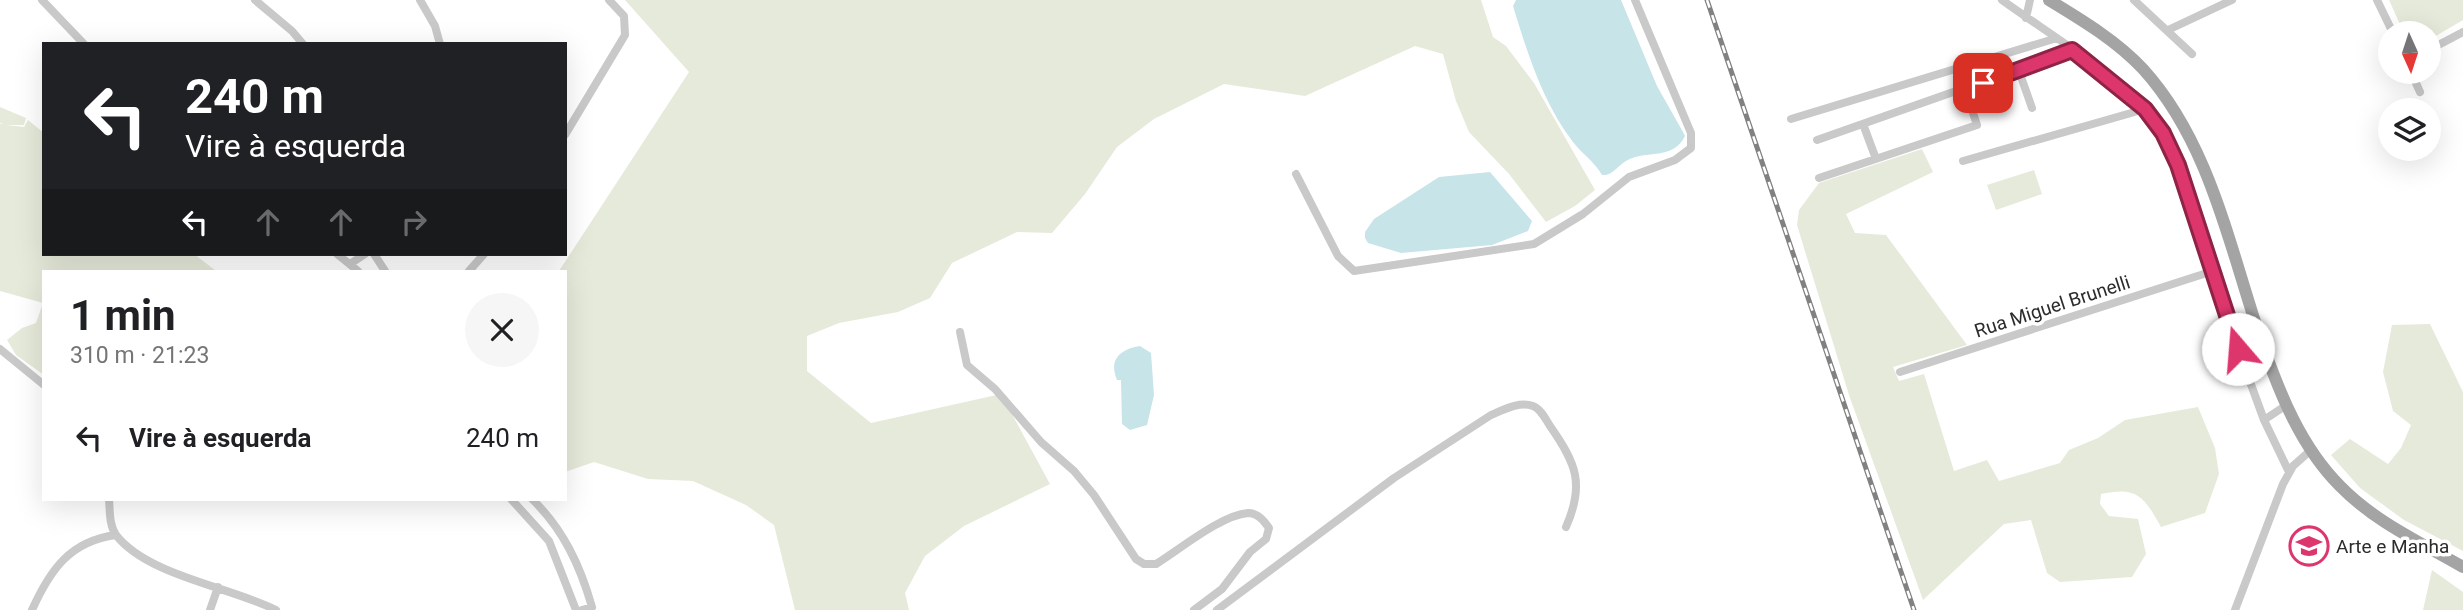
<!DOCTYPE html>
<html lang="pt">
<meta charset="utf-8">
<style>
body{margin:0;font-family:Roboto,sans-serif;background:#f6f6f6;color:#202124;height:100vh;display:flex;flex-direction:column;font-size:26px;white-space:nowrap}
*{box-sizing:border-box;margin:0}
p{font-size:23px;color:#757577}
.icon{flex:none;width:38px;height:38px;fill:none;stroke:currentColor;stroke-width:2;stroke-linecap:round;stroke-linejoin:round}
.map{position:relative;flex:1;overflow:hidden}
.side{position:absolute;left:42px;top:270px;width:525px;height:231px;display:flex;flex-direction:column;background:#fff;border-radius:0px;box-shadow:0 7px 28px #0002}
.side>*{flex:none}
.top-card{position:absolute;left:42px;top:42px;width:525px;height:214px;border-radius:0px;box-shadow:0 7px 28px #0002;background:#202124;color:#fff;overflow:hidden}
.needle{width:46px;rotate:177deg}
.buttons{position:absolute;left:2378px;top:21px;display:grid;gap:14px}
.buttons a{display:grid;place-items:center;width:63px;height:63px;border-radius:50%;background:#fff;box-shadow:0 7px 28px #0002;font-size:35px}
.pin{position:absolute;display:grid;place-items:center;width:60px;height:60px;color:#fff;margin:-30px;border-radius:14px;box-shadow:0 4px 10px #0006}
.me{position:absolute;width:77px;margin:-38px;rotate:342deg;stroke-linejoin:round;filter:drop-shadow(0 0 5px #0008)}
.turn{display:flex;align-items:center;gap:24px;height:147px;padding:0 28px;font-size:32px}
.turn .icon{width:91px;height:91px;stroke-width:2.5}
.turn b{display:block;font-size:49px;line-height:60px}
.lanes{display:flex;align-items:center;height:66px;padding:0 28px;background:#0003;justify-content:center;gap:35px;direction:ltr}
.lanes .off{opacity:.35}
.round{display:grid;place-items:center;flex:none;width:74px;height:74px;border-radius:37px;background:#f6f6f6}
.summary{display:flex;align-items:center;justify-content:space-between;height:119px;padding:0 28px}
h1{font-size:42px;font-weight:700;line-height:52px}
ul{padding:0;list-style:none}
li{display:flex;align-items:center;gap:21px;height:98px;padding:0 28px}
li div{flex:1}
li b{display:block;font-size:26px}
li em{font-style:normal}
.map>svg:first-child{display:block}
.green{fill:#e6eada}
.water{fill:#c7e4e9}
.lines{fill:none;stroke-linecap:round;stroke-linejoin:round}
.minor{stroke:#c9c9c9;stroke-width:8}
.primary{stroke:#a4a4a4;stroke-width:12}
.rail-casing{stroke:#818181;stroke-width:5}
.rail{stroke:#fff;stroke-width:2.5;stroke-dasharray:8;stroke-linecap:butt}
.route-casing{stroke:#8f2346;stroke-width:18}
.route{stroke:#dc366c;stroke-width:12}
.labels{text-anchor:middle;stroke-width:7;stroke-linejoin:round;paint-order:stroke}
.street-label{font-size:19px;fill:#2c2c2c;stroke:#fff}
.poi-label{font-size:19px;fill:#2c2c2c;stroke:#fff;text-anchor:start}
</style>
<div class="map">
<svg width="2463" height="610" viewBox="0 0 2463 610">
<rect width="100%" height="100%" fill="#fff"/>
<path class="green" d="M 625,0 L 1481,0 L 1493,37 L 1506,46 L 1534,83 L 1595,190 L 1575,206 L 1546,222 L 1509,174 L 1469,132 L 1456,101 L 1443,54 L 1415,46 L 1305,96 L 1224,84 L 1154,119 L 1117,147 L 1085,194 L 1052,233 L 1017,232 L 952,263 L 930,298 L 898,312 L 839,323 L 807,336 L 807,371 L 871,423 L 1001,394 L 1050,484 L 964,526 L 925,556 L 905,593 L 909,610 L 795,610 L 774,525 L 746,505 L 693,481 L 648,479 L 594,462 L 565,472 L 565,271 L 559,271 L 689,72 Z
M 2389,0 L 2463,0 L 2463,20 L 2429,40 L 2429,33 L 2404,33 Z
M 0,107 L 26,118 L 24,125 L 7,125 L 24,127 L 28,120 L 44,133 L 44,254 L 194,254 L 216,271 L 44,271 L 44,375 L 16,355 L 7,340 L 22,328 L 36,323 L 43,303 L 0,291 L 0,124 L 3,123 L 0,123 Z
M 1922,149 L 1933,172 L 1846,214 L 1855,233 L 1886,235 L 1967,345 L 1893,367 L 1899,381 L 1924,374 L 1954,471 L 1987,460 L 1999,481 L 2060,463 L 2069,450 L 2098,438 L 2125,420 L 2198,407 L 2215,448 L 2219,474 L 2205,513 L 2161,527 C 2144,497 2138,486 2101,494 L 2100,504 L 2109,516 L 2138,519 L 2146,554 L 2132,577 L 2060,582 L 2047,573 L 2031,520 L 2004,524 L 1923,600 L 1849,395 L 1797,225 L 1799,210 L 1819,183 Z
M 2034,170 L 2042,194 L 1996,210 L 1987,185 Z
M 2430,324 L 2463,392 L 2463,551 L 2404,520 L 2360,488 L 2331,455 L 2350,439 L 2388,464 L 2401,448 L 2411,425 L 2393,411 L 2383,372 L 2392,325 Z
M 2432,570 L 2463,592 L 2463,610 L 2423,610 Z"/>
<path class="water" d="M 1516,0 L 1621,0 L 1657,86 L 1683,132 L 1685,136 C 1673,161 1646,149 1626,161 C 1617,166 1613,176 1602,175 C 1594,161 1582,154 1573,142 C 1543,103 1527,52 1513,6 Z
M 1490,172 L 1532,221 L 1528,231 L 1492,245 L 1401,253 L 1368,243 L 1365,238 L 1365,232 L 1374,219 L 1439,177 Z
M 1140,346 L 1151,353 L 1154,395 L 1147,425 L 1130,430 L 1122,424 L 1121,380 L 1117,380 C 1108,359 1121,349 1140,346 Z"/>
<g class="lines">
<path class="minor" d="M 42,0 L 84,44
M 255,0 L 292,31 L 303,44
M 420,0 L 435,26 L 440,44
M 2002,0 C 2049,34 2104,66 2145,109 C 2160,125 2169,145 2178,165 L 2238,349 L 2264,420 L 2289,472
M 2134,0 L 2192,54
M 2377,0 L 2393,33
M 2026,18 L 2030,0
M 2168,30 L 2232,0
M 2429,50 L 2463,32
M 2019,71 L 2032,108
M 2411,72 L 2420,92
M 1791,119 L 2057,38
M 1863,124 L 1876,159
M 565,135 L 625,35 L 624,16 L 609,0
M 1817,140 L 2072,50
M 1963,161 L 2145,109
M 1296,174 L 1338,256 L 1354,271 L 1534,244 L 1583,214 L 1629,177 L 1675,160 L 1691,148 L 1691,133 L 1635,0
M 1819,178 L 1977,125 L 1965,89
M 337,254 L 358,271
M 374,254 L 385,271
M 350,264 L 365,254
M 469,271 L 484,254
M 960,332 L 967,365 L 995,389 L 1041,442 L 1074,471 L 1094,495 L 1136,559 L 1144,564 L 1156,564 C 1179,550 1221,515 1248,513 C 1258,513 1264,521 1269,528 L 1266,539 L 1250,552 L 1222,589 L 1194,610
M 0,349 L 44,385
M 1900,372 L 2213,271
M 2264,420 L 2285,406
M 109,499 C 110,511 109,525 116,535 C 148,576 231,587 276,610
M 511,499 L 549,541 L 576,610
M 532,499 C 563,529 580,565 592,607
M 32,610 C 50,570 70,541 116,535
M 210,610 L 218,587
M 582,610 L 592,607
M 1217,610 L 1394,478 L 1491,415 C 1503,410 1519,401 1533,406 C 1541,409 1546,420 1550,426 C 1576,463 1585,484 1566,527
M 2235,610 L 2283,484 L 2293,466 L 2311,450"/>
<path class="primary" d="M 2049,0 C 2082,20 2117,41 2143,69 C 2211,144 2230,250 2262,343 C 2280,394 2301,447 2340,486 C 2375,522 2420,542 2463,567"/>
<g class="rail-casing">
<path id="rail" d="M 1707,0 L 1914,610"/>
</g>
<use href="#rail" class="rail"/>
</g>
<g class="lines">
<g class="route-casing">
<path id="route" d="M 1983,83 L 2072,50 L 2145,109 L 2163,133 L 2178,165 L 2238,349"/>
</g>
<use href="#route" class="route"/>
</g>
<defs>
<g id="school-ring" transform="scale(2.0125)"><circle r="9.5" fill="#fff" stroke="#dc366c" stroke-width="1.5"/><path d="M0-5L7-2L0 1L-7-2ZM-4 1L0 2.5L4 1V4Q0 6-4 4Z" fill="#dc366c"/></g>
</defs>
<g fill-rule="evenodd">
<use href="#school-ring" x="2309" y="546"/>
</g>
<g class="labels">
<g class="street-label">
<text transform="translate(2052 306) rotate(-18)" y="7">Rua Miguel Brunelli</text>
</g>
<g class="poi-label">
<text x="2336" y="553">Arte e Manha</text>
</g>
</g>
</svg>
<div class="buttons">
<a><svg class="needle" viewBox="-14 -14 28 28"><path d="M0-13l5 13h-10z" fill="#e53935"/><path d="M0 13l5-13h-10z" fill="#757577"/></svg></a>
<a><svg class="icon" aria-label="layers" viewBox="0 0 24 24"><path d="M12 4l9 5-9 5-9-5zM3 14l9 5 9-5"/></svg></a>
</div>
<div class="pin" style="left:1983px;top:83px;background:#d93025"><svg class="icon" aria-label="arrive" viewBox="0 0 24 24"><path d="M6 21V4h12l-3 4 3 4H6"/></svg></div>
<svg class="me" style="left:2238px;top:349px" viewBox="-20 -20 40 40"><circle r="19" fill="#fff"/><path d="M0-13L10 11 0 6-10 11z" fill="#dc366c"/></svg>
<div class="top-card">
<div class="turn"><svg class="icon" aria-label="left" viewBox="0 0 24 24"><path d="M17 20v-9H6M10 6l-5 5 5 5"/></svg><div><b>240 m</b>Vire à esquerda</div></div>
<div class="lanes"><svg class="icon" aria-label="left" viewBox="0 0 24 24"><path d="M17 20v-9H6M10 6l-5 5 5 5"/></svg><svg class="icon off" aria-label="ahead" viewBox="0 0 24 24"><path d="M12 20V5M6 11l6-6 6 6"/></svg><svg class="icon off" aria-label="ahead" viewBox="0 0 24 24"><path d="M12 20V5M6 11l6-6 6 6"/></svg><svg class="icon off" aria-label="right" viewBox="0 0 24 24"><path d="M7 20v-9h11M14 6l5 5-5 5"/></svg></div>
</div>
<section class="side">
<div class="summary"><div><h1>1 min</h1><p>310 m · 21:23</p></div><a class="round"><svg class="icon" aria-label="close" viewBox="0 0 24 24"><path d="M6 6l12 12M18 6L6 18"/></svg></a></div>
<ul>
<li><svg class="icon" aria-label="left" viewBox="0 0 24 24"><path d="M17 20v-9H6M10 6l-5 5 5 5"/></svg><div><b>Vire à esquerda</b></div><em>240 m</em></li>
</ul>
</section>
</div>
